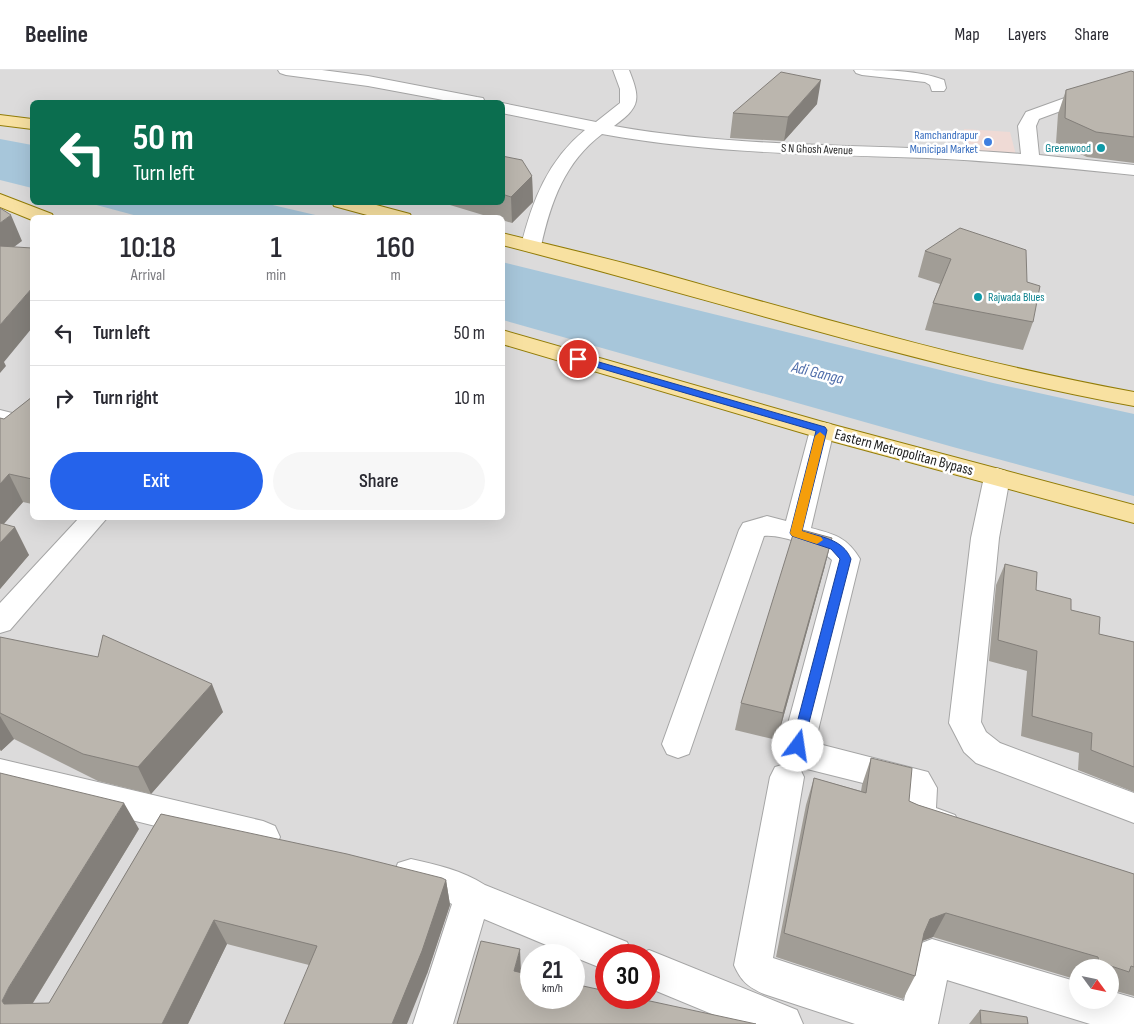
<!DOCTYPE html>
<style>
body{margin:0;font-family:"Sofia Sans Condensed",sans-serif;background:#f7f7f7;color:#2b2b33;height:100vh;display:flex;flex-direction:column;font-size:19px;white-space:nowrap}
*{box-sizing:border-box;margin:0}
p{font-size:16px;color:#7c7c81}
.icon{flex:none;width:28px;height:28px;fill:none;stroke:currentColor;stroke-width:2;stroke-linecap:round;stroke-linejoin:round}
.map{position:relative;flex:1;overflow:hidden}
.sheet{position:absolute;left:30px;top:145px;width:475px;height:305px;display:flex;flex-direction:column;background:#fff;border-radius:8px;box-shadow:0 5px 20px #0002}
.sheet>*{flex:none}
.hud{position:absolute;left:30px;top:30px;width:475px;height:105px;border-radius:8px;box-shadow:0 5px 20px #0002;background:#0b6e4f;color:#fff;overflow:hidden}
.needle{width:32px;rotate:123deg}
.tools{position:absolute;left:1069px;top:889px;display:grid;gap:10px}
.tools a{display:grid;place-items:center;width:50px;height:50px;border-radius:50%;background:#fff;box-shadow:0 5px 20px #0002;font-size:25px}
.speed{position:absolute;left:520px;top:874px;display:flex;gap:10px;font-size:25px;font-weight:700;text-align:center}
.speed>*{display:grid;place-content:center;width:65px;height:65px;border-radius:50%;background:#fff;box-shadow:0 5px 20px #0002;line-height:1}
.speed small{font-size:12px;font-weight:400}
.speed .limit{border:8px solid #d22;background:#fff;color:#111}
.pin{position:absolute;display:grid;place-items:center;width:42px;height:42px;color:#fff;margin:-21px;border:2px solid #fff;border-radius:50%;box-shadow:0 1px 5px #0007}
.me{position:absolute;width:55px;margin:-28px;rotate:14deg;stroke-linejoin:round;filter:drop-shadow(0 0 4px #0008)}
.turn{display:flex;align-items:center;gap:18px;height:105px;padding:0 20px;font-size:22px}
.turn .icon{width:65px;height:65px;stroke-width:2.5}
.turn b{display:block;font-size:35px;line-height:42px}
.eta{display:flex;justify-content:space-evenly;align-items:center;height:85px;text-align:center}
.eta b{font-size:30px;font-weight:600;line-height:35px}
.action{display:flex;gap:10px;margin-top:auto;padding:10px 20px}
.action a{flex:1;height:58px;border-radius:30px;background:#2563eb;color:#fff;font-size:20px;font-weight:600;line-height:58px;text-align:center}
.action a+a{background:#f7f7f7;color:#2b2b33}
ul{padding:0;list-style:none}
li{display:flex;align-items:center;gap:15px;height:65px;padding:0 20px;border-top:1px solid #e1e1e2}
li div{flex:1}
li b{display:block;font-size:19px}
li em{font-style:normal}
header{display:flex;align-items:center;gap:30px;box-sizing:border-box;height:70px;padding:0 25px;background:#fff;border-bottom:1px solid #e1e1e2}
header strong{font-size:24px}
nav{display:flex;gap:28px;margin-inline-start:auto;font-size:18px}
.map>svg:first-child{display:block}
.residential{fill:#dcdbdb;fill-rule:evenodd}
.commercial{fill:#efdad5}
.water{fill:#a7c6da}
.lines{fill:none;stroke-linecap:round;stroke-linejoin:round}
.street-casing{stroke:#a5a5a5;stroke-width:2}
.primary-casing{stroke:#927c07;stroke-width:2}
.street{fill:#fff;fill-rule:evenodd}
.primary{fill:#f8e1a1;fill-rule:evenodd}
.wall{fill:#a19d96}
.shaded-wall{fill:#837f7a}
.building{fill:#bbb6ae;stroke:#837f7a}
.route{fill:#2563eb;stroke:#184099}
.slow{fill:#f59e0b}
.shop-dot{fill:#3f7fe0;stroke:#fff;stroke-width:2}
.culture-dot{fill:#0f9aa8;stroke:#fff;stroke-width:2}
.labels{text-anchor:middle;stroke-width:5;stroke-linejoin:round;paint-order:stroke}
.far-shop-label{font-size:12px;fill:#366cbe;stroke:#fff;text-anchor:end}
.far-culture-label{font-size:12px;fill:#0d838f;stroke:#fff;text-anchor:end}
.far-street-label{font-size:12px;fill:#1e1e1e;stroke:#fff}
.street-label{font-size:15px;fill:#1e1e1e;stroke:#fff}
.water-label{font-size:16px;font-style:italic;fill:#4f6daa;stroke:#fff}
</style>
<header>
<strong>Beeline</strong>
<nav><a>Map</a><a>Layers</a><a>Share</a></nav>
</header>
<div class="map">
<svg width="1134" height="954" viewBox="0 0 1134 954">
<rect width="100%" height="100%" fill="#efede5"/>
<path class="residential" d="M 0,0 L 1134,0 L 1134,954 L 0,954 ZM 32,32 L 502,32 L 502,132 L 32,132 ZM 32,148 L 502,148 L 502,448 L 32,448 ZM 531,885 L 574,885 L 574,928 L 531,928 ZM 606,885 L 649,885 L 649,928 L 606,928 ZM 1078,898 L 1110,898 L 1110,930 L 1078,930 Z"/>
<path class="commercial" d="M 964,59 L 1010,62 L 1016,85 L 964,81 Z"/>
<path class="water" d="M 0,69 L 32,75 L 32,118 L 0,110 Z
M 89,133 L 264,133 L 324,147 L 141,147 Z
M 502,192 L 993,313 L 1134,344 L 1134,426 L 953,377 L 503,250 Z"/>
<g class="lines">
<g class="street-casing">
<path id="street" d="M 278,0 L 322,0 L 368,6 L 477,27 L 483,28 L 485,32 L 454,32 L 368,16 L 286,5 L 280,3 Z
M 613,0 L 629,0 C 641,30 640,37 614,56 C 748,80 886,73 1021,84 L 1018,56 L 1026,42 L 1134,3 L 1134,14 L 1039,49 L 1036,56 L 1039,85 L 1134,95 L 1134,105 C 1065,98 996,91 927,88 C 818,84 710,84 602,64 C 565,92 551,131 541,176 L 538,180 L 531,182 L 524,180 L 521,176 C 532,131 548,90 585,60 L 502,43 L 502,33 L 596,52 L 620,33 L 620,19 Z
M 854,0 C 883,0 918,0 944,10 L 946,18 L 944,21 L 932,21 L 930,15 L 925,12 L 862,5 L 856,3 Z
M 0,340 L 32,348 L 32,364 L 0,356 Z
M 822,352 L 831,354 L 834,360 L 811,458 C 834,464 847,467 860,489 L 815,673 L 928,702 L 937,718 L 936,738 L 955,745 L 960,756 L 955,767 L 943,771 L 907,759 L 902,748 L 903,723 L 799,697 L 804,707 L 773,888 L 904,931 L 913,887 L 919,874 L 932,869 L 1078,912 L 1078,930 L 1110,930 L 1110,921 L 1134,928 L 1134,954 L 1090,954 L 947,910 L 938,954 L 855,954 L 764,924 C 748,917 741,911 734,895 L 770,707 L 775,697 L 789,693 L 782,676 L 832,490 C 820,478 781,464 764,466 L 689,684 L 678,688 L 667,684 L 662,674 L 739,460 L 743,453 L 767,446 L 786,451 L 810,360 L 813,354 Z
M 997,398 L 1006,401 L 1010,407 L 999,468 L 981,652 L 986,662 L 1000,673 L 1134,723 L 1134,753 L 976,693 L 964,682 L 949,653 L 971,468 L 984,407 L 988,401 Z
M 79,448 L 107,448 L 10,560 L 0,563 L 0,533 Z
M 0,689 L 263,751 L 275,756 L 280,767 L 275,778 L 263,783 L 0,717 Z
M 411,789 C 438,795 461,800 485,815 L 627,872 L 633,885 L 606,885 L 606,900 L 574,887 L 574,885 L 570,885 L 484,849 L 453,954 L 413,954 L 452,834 L 446,831 L 398,817 L 393,805 L 398,793 Z
M 649,880 L 797,940 L 803,954 L 736,954 L 649,918 L 649,885 L 638,885 Z"/>
</g>
<g class="primary-casing">
<path id="primary" d="M 0,45 L 32,49 L 32,59 L 0,55 Z
M 0,124 L 52,144 L 54,148 L 32,148 L 32,150 L 0,137 Z
M 332,132 L 365,132 L 410,144 L 412,148 L 378,148 L 334,136 Z
M 502,163 C 550,175 598,186 646,199 C 807,244 969,292 1134,322 L 1134,336 C 920,297 713,229 502,175 Z
M 502,260 L 830,354 L 1134,435 L 1134,453 L 813,366 L 502,274 Z"/>
</g>
<use href="#street" class="street"/>
<use href="#primary" class="primary"/>
</g>
<path class="wall" d="M 1134,2 L 1134,93 L 1087,87 L 1056,73 L 1058,44 L 1066,20 Z
M 817,34 L 784,71 L 730,68 L 733,43 Z
M 502,86 L 532,106 L 533,132 L 512,153 L 502,150 L 502,148 L 493,148 L 440,132 L 502,132 Z
M 925,181 L 1027,212 L 1033,252 L 1023,280 L 925,260 L 933,233 L 940,214 L 918,207 Z
M 32,327 L 32,434 L 23,432 L 4,454 L 29,485 L 0,519 L 4,349 Z
M 1005,494 L 1036,520 L 1071,540 L 1099,564 L 1134,572 L 1134,722 L 1078,700 L 1079,683 L 1021,666 L 1027,601 L 989,591 L 996,515 Z
M 825,496 L 777,670 L 735,660 L 741,633 Z
M 0,567 L 223,642 L 151,724 L 98,711 L 14,669 L 1,681 L 0,680 Z
M 871,688 L 909,731 L 918,735 L 1134,804 L 1134,926 L 1112,920 L 1110,922 L 1110,898 L 1078,898 L 1078,910 L 933,867 L 922,871 L 915,906 L 903,929 L 776,887 L 806,735 L 814,708 L 861,721 L 862,715 Z
M 161,744 L 446,810 L 450,835 L 427,904 L 309,895 L 227,874 L 188,954 L 0,954 L 139,759 L 33,933 L 49,933 Z
M 980,940 L 1028,954 L 969,954 Z"/>
<path class="shaded-wall" d="M 821,10 L 817,34 L 784,71 L 788,47 Z
M 532,106 L 533,132 L 512,153 L 511,127 Z
M 11,145 L 22,171 L 2,186 L 0,181 L 0,153 Z
M 32,218 L 32,258 L 4,292 L 6,296 L 0,303 L 0,255 Z
M 9,404 L 23,432 L 0,458 L 0,414 Z
M 15,457 L 29,485 L 0,519 L 0,473 Z
M 832,468 L 825,496 L 777,670 L 783,643 Z
M 212,614 L 223,642 L 151,724 L 138,697 Z
M 0,646 L 14,669 L 1,681 L 0,679 Z
M 124,733 L 139,759 L 29,939 L 4,934 L 2,931 L 9,917 Z
M 446,810 L 450,835 L 427,904 L 407,954 L 392,954 Z
M 946,843 L 933,867 L 917,873 L 930,849 Z
M 214,850 L 227,874 L 188,954 L 162,954 Z
M 520,879 L 521,902 L 516,924 L 514,901 Z"/>
<path class="building" d="M 1131,1 L 1134,2 L 1134,67 L 1096,62 L 1065,48 L 1066,20 Z
M 781,2 L 821,10 L 788,47 L 733,43 Z
M 502,86 L 522,90 L 532,106 L 511,127 L 502,124 Z
M 0,138 L 11,145 L 0,153 Z
M 960,158 L 1026,180 L 1027,212 L 1040,216 L 1033,252 L 933,233 L 951,189 L 925,181 Z
M 0,176 L 32,178 L 32,218 L 0,255 Z
M 32,327 L 32,409 L 9,404 L 0,414 L 0,348 L 4,349 Z
M 0,453 L 15,457 L 0,473 Z
M 795,458 L 832,468 L 783,643 L 741,633 Z
M 1005,494 L 1037,502 L 1036,520 L 1071,529 L 1071,540 L 1100,547 L 1099,564 L 1134,572 L 1134,697 L 1091,680 L 1092,663 L 1032,646 L 1037,581 L 998,570 Z
M 103,565 L 212,614 L 138,697 L 83,684 L 0,643 L 0,567 L 98,587 Z
M 871,688 L 912,698 L 909,731 L 918,735 L 1134,804 L 1134,897 L 1131,896 L 1129,902 L 1099,892 L 1098,887 L 946,843 L 930,849 L 924,863 L 915,906 L 784,863 L 814,708 L 866,723 Z
M 0,703 L 124,733 L 9,917 L 2,931 L 4,934 L 49,933 L 161,744 L 347,784 L 442,808 L 446,810 L 422,881 L 392,954 L 284,954 L 317,876 L 214,850 L 162,954 L 0,954 Z
M 481,871 L 520,879 L 514,901 L 531,905 L 531,928 L 574,928 L 574,914 L 606,921 L 606,928 L 636,928 L 756,954 L 457,954 Z
M 980,940 L 1027,947 L 1028,954 L 981,954 Z"/>
<path class="route" d="M 578,286 L 825,357 L 827,360 L 802,461 C 821,467 843,469 851,489 L 802,680 L 798,682 L 793,680 L 791,676 L 840,489 L 831,479 L 792,466 L 790,463 L 816,361 L 575,291 L 575,287 Z"/>
<path class="slow" d="M 820,362 L 825,366 L 802,461 L 821,467 L 823,470 L 817,474 L 792,466 L 790,463 L 815,366 Z"/>
<circle class="shop-dot" cx="988" cy="72" r="5"/>
<g class="culture-dot">
<circle cx="1101" cy="78" r="5"/>
<circle cx="978" cy="227" r="5"/>
</g>
<g class="labels">
<g class="far-shop-label">
<text x="978" y="69">Ramchandrapur<tspan x="978" dy="14">Municipal Market</tspan></text>
</g>
<g class="far-culture-label">
<text x="1091" y="82">Greenwood</text>
<text x="988" y="231" text-anchor="start">Rajwada Blues</text>
</g>
<g class="far-street-label">
<text transform="translate(817 79) rotate(2)" y="4">S N Ghosh Avenue</text>
</g>
<g class="street-label">
<text transform="translate(904 382) rotate(15)" y="5">Eastern Metropolitan Bypass</text>
</g>
<g class="water-label">
<text transform="translate(818 302) rotate(14)" y="6">Adi Ganga</text>
</g>
</g>
</svg>
<div class="tools">
<a><svg class="needle" viewBox="-14 -14 28 28"><path d="M0-13l5 13h-10z" fill="#e53935"/><path d="M0 13l5-13h-10z" fill="#7c7c81"/></svg></a>
</div>
<div class="speed"><div>21<small>km/h</small></div><div class="limit">30</div></div>
<div class="pin" style="left:578px;top:289px;background:#d93025"><svg class="icon" aria-label="arrive" viewBox="0 0 24 24"><path d="M6 21V4h12l-3 4 3 4H6"/></svg></div>
<svg class="me" style="left:798px;top:676px" viewBox="-20 -20 40 40"><circle r="19" fill="#fff"/><path d="M0-13L10 11 0 6-10 11z" fill="#2563eb"/></svg>
<div class="hud">
<div class="turn"><svg class="icon" aria-label="left" viewBox="0 0 24 24"><path d="M17 20v-9H6M10 6l-5 5 5 5"/></svg><div><b>50 m</b>Turn left</div></div>
</div>
<section class="sheet">
<div class="eta">
<div><b>10:18</b><p>Arrival</p></div>
<div><b>1</b><p>min</p></div>
<div><b>160</b><p>m</p></div>
</div>
<ul>
<li><svg class="icon" aria-label="left" viewBox="0 0 24 24"><path d="M17 20v-9H6M10 6l-5 5 5 5"/></svg><div><b>Turn left</b></div><em>50 m</em></li>
<li><svg class="icon" aria-label="right" viewBox="0 0 24 24"><path d="M7 20v-9h11M14 6l5 5-5 5"/></svg><div><b>Turn right</b></div><em>10 m</em></li>
</ul>
<div class="action"><a>Exit</a><a>Share</a></div>
</section>
</div>
